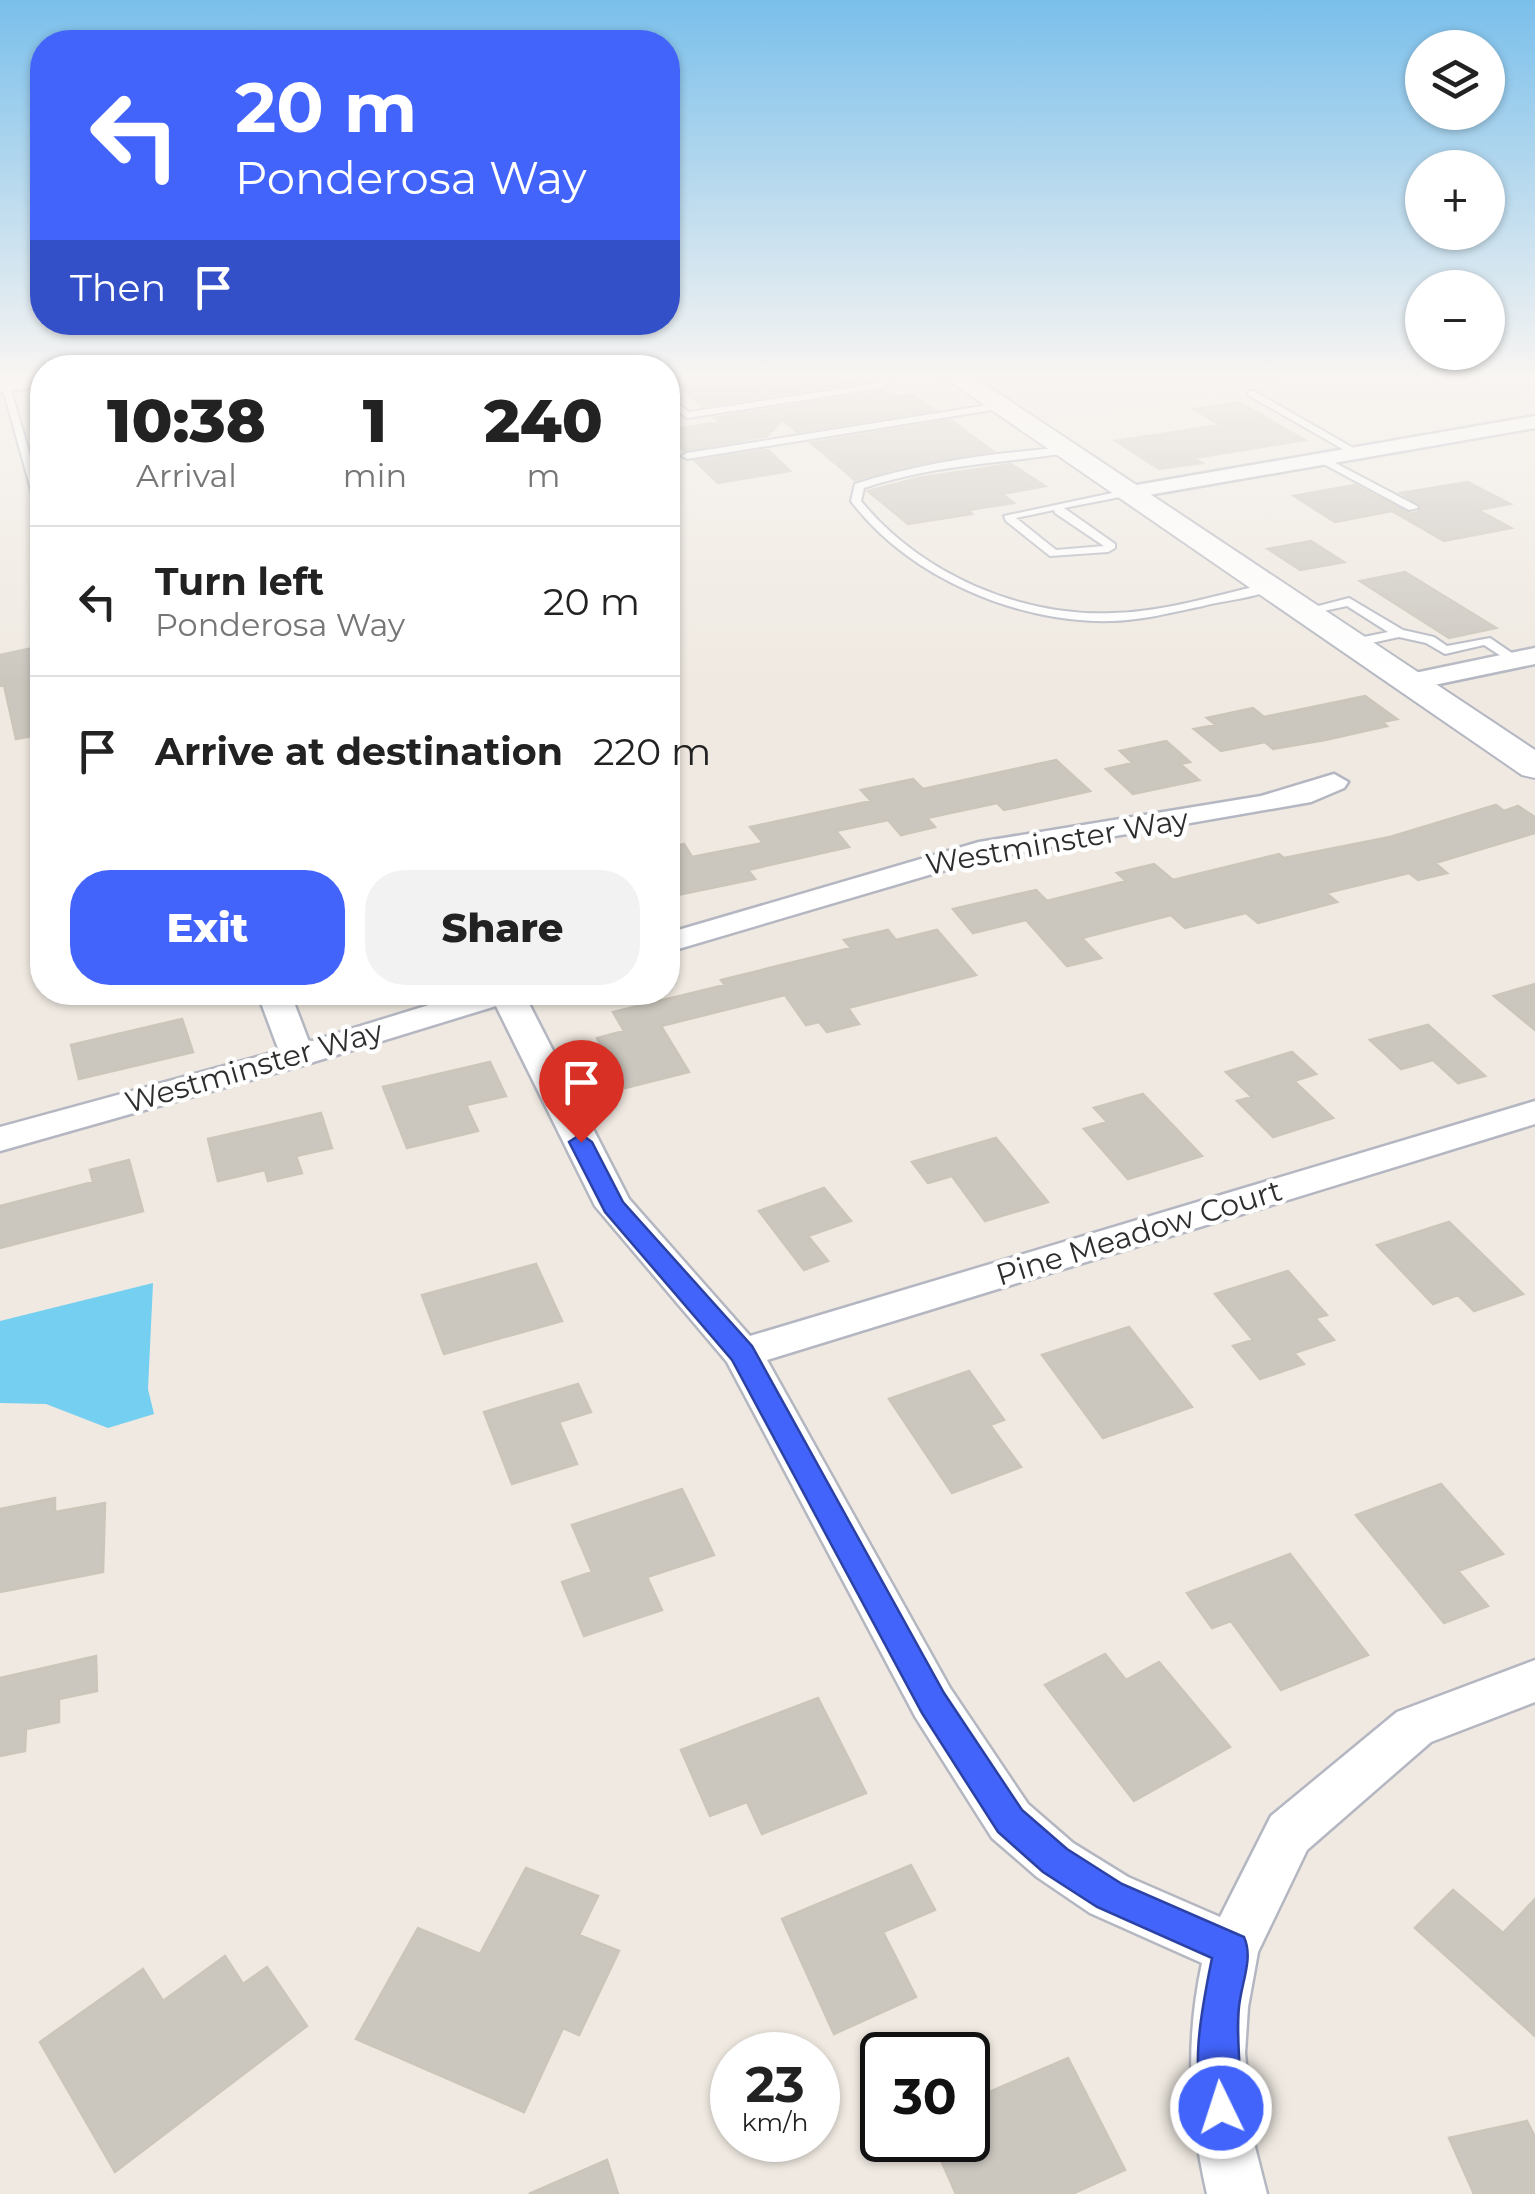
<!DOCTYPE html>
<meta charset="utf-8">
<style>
body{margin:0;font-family:Montserrat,sans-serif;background:#f2f2f2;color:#222;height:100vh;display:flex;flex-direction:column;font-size:38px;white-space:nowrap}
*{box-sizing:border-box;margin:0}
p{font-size:32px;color:#767676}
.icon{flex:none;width:55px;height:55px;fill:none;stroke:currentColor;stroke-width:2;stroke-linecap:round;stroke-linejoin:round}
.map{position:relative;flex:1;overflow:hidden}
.details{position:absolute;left:30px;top:355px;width:650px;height:650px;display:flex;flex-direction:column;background:#fff;border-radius:40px;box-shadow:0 2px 8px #0004}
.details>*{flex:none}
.banner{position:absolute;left:30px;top:30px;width:650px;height:305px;border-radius:40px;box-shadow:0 2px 8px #0004;background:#4264fb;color:#fff;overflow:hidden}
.buttons{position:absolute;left:1405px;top:30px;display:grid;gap:20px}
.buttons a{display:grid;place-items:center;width:100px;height:100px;border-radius:50%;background:#fff;box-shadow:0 2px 8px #0004;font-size:50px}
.speed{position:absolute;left:710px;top:2032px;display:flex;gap:20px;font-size:50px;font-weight:700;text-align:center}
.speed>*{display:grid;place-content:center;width:130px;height:130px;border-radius:50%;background:#fff;box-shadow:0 2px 8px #0004;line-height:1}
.speed small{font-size:25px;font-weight:400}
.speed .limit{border:5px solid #111;border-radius:15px;background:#fff;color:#111}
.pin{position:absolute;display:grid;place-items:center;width:85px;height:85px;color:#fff;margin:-102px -42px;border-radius:50% 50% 50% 0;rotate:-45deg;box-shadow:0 0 10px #0007}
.pin .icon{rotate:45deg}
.me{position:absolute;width:110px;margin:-55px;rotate:356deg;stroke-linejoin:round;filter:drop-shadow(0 0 8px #0008)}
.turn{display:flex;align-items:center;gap:35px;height:210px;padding:0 40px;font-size:45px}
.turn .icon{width:130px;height:130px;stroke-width:2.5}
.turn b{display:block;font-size:70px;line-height:85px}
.then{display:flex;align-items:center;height:95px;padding:0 40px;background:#0003;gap:20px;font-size:38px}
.eta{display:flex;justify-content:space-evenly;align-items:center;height:170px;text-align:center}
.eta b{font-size:60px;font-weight:800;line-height:70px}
.primary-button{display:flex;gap:20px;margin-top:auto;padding:20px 40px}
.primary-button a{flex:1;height:115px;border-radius:40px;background:#4264fb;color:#fff;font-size:40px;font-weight:800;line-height:115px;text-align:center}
.primary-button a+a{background:#f2f2f2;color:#222}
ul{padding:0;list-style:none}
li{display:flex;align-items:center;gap:30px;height:150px;padding:0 40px;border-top:2px solid #e0e0e0}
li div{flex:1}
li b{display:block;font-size:38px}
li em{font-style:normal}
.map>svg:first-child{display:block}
.industrial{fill:#e3e1e8}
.water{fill:#75cff0}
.building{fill:#cbc7bf;stroke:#cbc5ba;stroke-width:2.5}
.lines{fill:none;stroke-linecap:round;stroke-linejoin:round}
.service-casing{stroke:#b4b7c1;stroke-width:4}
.minor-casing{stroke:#b4b7c1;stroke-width:5}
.tertiary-casing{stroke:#b4b7c1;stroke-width:6}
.secondary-casing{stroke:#b4b7c1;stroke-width:4}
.service{fill:#fff;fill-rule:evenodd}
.minor{fill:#fff;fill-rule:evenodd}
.tertiary{fill:#fff;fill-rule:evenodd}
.secondary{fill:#fff;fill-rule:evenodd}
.route{fill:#4264fb;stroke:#2b41a3;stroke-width:2.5}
.labels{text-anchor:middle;stroke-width:9;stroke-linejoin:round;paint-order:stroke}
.street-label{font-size:30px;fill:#2e2e2e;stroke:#fff}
</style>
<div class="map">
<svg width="1535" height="2194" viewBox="0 0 1535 2194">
<rect width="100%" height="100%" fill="#efe9e1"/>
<path class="industrial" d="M 981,375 L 1317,375 L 1046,419 Z"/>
<path class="water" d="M 153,1283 L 148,1389 L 154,1414 L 108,1428 L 46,1404 L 0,1403 L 0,1321 Z"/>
<path class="building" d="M 668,375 L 864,375 L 871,380 L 702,406 Z
M 885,391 L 893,397 L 912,394 L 935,410 L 797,432 L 783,420 L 767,436 L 684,451 L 668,435 L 668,430 L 720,422 L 714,418 Z
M 1239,402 L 1305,440 L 1194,458 L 1202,463 L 1159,469 L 1116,441 L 1220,425 L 1194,409 Z
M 950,420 L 993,451 L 907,466 L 855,480 L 811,443 Z
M 768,450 L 790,471 L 718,483 L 695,461 Z
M 1011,464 L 1045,486 L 1002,494 L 1014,503 L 968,510 L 972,514 L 908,524 L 868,491 L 918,478 Z
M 1468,482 L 1510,504 L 1478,510 L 1511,528 L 1444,541 L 1392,511 L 1335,522 L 1294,496 L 1355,485 L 1410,514 L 1419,512 L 1421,506 L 1401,493 Z
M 1311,541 L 1344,562 L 1300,570 L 1268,549 Z
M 1405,572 L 1496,628 L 1449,638 L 1360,581 Z
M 42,646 L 42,734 L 16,739 L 4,685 L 0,686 L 0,655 Z
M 1365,696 L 1397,719 L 1382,722 L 1387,726 L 1325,740 L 1273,749 L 1265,742 L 1221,751 L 1194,729 L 1216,725 L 1207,718 L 1253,708 L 1264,717 Z
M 1166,741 L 1190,762 L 1180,764 L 1199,780 L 1133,794 L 1106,769 L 1133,763 L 1120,751 Z
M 1056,760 L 1090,791 L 1004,810 L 997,803 L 927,818 L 935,827 L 901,835 L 888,820 L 836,831 L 849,847 L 748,870 L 755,879 L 668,897 L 668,848 L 684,844 L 692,857 L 763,843 L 750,827 L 871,801 L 861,790 L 913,779 L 923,789 Z
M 1496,805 L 1504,811 L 1518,806 L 1535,817 L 1535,833 L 1435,863 L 1447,873 L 1418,880 L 1409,873 L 1326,893 L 1337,902 L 1258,923 L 1246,913 L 1185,928 L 1171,915 L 1082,938 L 1101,958 L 1067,966 L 1026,920 L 973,933 L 953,909 L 1036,890 L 1047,901 L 1126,881 L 1117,873 L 1154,864 L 1173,880 L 1279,854 L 1284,858 L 1390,837 Z
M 888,930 L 896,940 L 937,930 L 976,975 L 848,1008 L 859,1024 L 827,1032 L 819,1022 L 806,1025 L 785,995 L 661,1026 L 689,1072 L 625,1088 L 597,1038 L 624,1031 L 613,1012 L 725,985 L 721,980 L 851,948 L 844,940 Z
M 1535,984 L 1535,1030 L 1494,996 Z
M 182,1019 L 193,1052 L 79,1079 L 71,1045 Z
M 1428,1025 L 1485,1076 L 1458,1083 L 1433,1060 L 1401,1069 L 1370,1040 Z
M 1292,1052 L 1316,1074 L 1294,1081 L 1333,1118 L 1273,1137 L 1237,1101 L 1252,1097 L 1226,1072 Z
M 490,1062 L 506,1096 L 466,1105 L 478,1131 L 407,1148 L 383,1087 Z
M 1143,1094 L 1202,1156 L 1128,1179 L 1084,1129 L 1107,1122 L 1094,1108 Z
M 321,1113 L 332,1148 L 296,1156 L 302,1173 L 268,1181 L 265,1170 L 218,1181 L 208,1139 Z
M 996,1138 L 1048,1202 L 985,1221 L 952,1176 L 928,1183 L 912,1162 Z
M 129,1160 L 143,1211 L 0,1248 L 0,1206 L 93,1182 L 90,1170 Z
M 824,1188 L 851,1221 L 808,1236 L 828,1261 L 804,1270 L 759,1211 Z
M 1449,1222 L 1523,1294 L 1474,1311 L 1458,1295 L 1433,1304 L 1377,1245 Z
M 536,1264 L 562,1321 L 444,1354 L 422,1295 Z
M 1288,1271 L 1327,1315 L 1315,1318 L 1334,1340 L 1294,1353 L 1304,1364 L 1260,1379 L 1233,1346 L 1253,1340 L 1215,1294 Z
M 1129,1327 L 1192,1407 L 1103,1438 L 1042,1355 Z
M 969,1371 L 1004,1420 L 990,1425 L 1021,1467 L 952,1493 L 889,1399 Z
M 578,1384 L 591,1412 L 559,1422 L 577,1464 L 512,1484 L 484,1412 Z
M 1441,1484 L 1503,1554 L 1458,1571 L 1488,1606 L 1444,1623 L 1356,1515 Z
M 682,1489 L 714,1555 L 647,1577 L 662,1610 L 584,1636 L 562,1582 L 592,1572 L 572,1525 Z
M 55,1498 L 55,1512 L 105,1503 L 103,1572 L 0,1592 L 0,1509 Z
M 1290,1554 L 1368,1655 L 1281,1690 L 1231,1621 L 1212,1628 L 1187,1593 Z
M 1105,1654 L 1126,1680 L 1159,1662 L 1230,1747 L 1134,1801 L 1045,1685 Z
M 96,1656 L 97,1691 L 59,1699 L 59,1722 L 26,1729 L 25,1751 L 0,1756 L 0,1678 Z
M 818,1698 L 866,1793 L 762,1834 L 747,1802 L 710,1816 L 681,1750 Z
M 911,1865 L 935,1910 L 883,1932 L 916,1997 L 834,2034 L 782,1919 Z
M 526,1868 L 598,1896 L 579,1935 L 619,1951 L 579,2035 L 563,2028 L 524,2112 L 356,2039 L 418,1928 L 480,1954 Z
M 1453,1890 L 1503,1933 L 1535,1899 L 1535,2036 L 1415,1928 Z
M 225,1956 L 243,1984 L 267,1967 L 307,2026 L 115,2172 L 40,2042 L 143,1969 L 163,2001 Z
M 1068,2058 L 1125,2170 L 1072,2194 L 956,2194 L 932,2140 L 968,2140 L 968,2101 Z
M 1527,2121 L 1535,2137 L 1535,2194 L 1474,2194 L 1449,2138 Z
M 607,2160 L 618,2194 L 529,2194 Z"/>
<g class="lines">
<g class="service-casing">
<path id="service" d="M 873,375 L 884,375 L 890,381 L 882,388 L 687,418 L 668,403 L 668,396 L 689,412 L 879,383 Z
M 1,382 L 9,384 L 42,495 L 42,514 L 37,511 Z
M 1248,391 L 1254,391 L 1362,453 L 1353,455 L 1248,395 Z
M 1001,403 L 1006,406 L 1004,408 L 687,459 L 682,456 L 687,453 Z
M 1069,447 L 1074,450 L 1073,452 C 999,464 937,464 864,488 L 861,501 C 920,573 1019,617 1113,613 C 1166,612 1219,594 1271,583 L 1277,587 C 1258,598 1226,600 1203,606 C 1174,612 1143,620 1113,621 C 1018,624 908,577 851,501 L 855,484 C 925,461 996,453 1069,447 Z
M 1322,456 L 1417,506 L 1418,508 L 1409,510 L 1318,461 L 1317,459 Z
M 1131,489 L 1136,492 L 1135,494 L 1064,508 L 1115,544 L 1115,548 L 1108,552 L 1050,556 L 1006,521 L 1004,516 ZM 1054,510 L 1055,513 L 1104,546 L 1056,550 L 1016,518 Z
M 1349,598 L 1403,630 L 1434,637 L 1447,646 L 1490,638 L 1522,660 L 1512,663 L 1484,645 L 1445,654 L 1426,643 L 1399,637 L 1353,647 L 1347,643 L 1349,640 L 1388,632 L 1347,606 L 1305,615 L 1299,611 Z"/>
</g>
<g class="minor-casing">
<path id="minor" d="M 1535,416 L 1535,428 L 1131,498 L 1120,492 L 1131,486 Z
M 1535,648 L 1535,664 L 1410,690 L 1397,682 L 1410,674 Z
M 1334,774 L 1348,782 L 1344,788 L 1311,802 L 983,859 L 668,952 L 668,933 L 979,842 L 1261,796 Z
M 257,992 L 290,992 L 309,1042 L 471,992 L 523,992 L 629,1199 L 750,1336 L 1535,1101 L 1535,1124 L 767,1360 L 950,1688 L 1028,1804 L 1073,1843 L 1128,1877 L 1220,1917 L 1271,1816 L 1397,1712 L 1535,1660 L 1535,1702 L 1431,1742 L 1307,1850 L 1258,1952 L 1248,2007 L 1245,2053 L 1252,2135 L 1267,2194 L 1207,2194 C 1189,2115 1185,2042 1202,1963 L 1090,1913 L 1037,1877 L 992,1838 L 916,1718 L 727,1362 L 595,1206 L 496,1006 L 310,1063 L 0,1151 L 0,1127 L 279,1051 Z"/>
</g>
<g class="tertiary-casing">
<path id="tertiary" d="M 21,375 L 42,375 L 42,386 L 0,392 L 0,378 Z"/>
</g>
<g class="secondary-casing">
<path id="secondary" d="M 941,375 L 971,375 L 1535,750 L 1535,778 L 1522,775 Z"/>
</g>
<use href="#service" class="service"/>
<use href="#minor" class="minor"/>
<use href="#tertiary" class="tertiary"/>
<use href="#secondary" class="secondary"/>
</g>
<linearGradient id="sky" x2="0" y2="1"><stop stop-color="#7abfeb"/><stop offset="0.55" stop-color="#f8f5f2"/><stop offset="1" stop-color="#f8f5f2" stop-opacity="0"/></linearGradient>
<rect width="1535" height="682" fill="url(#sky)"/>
<path class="route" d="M 581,1134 L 592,1142 L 623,1202 L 752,1346 L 944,1693 L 1022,1810 L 1067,1849 L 1122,1884 L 1244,1937 C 1253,1957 1243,1979 1240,2000 C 1233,2036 1247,2092 1235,2121 L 1221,2126 L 1208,2121 C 1188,2072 1202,2008 1212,1958 L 1097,1907 L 1043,1872 L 998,1832 L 922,1713 L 732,1360 L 605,1212 L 569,1142 Z"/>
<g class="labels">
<g class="street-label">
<text transform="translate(1057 842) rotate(-10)" y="10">Westminster Way</text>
<text transform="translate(254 1067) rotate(-16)" y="10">Westminster Way</text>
<text transform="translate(1139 1233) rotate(-17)" y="10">Pine Meadow Court</text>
</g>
</g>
</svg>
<div class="buttons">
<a><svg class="icon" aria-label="layers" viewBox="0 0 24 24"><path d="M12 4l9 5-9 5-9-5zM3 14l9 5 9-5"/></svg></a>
<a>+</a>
<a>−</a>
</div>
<div class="speed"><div>23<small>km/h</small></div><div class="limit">30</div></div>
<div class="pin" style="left:581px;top:1142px;background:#d93025"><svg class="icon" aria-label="arrive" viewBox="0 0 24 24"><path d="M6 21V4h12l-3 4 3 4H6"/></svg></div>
<svg class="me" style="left:1221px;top:2108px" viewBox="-20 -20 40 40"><circle r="17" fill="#4264fb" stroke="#fff" stroke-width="3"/><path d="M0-11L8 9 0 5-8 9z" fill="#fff"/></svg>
<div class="banner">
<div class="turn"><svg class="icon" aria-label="left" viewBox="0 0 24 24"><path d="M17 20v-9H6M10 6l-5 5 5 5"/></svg><div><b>20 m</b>Ponderosa Way</div></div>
<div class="then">Then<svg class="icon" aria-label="arrive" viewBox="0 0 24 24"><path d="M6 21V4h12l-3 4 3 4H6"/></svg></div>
</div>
<section class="details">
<div class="eta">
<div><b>10:38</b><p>Arrival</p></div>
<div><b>1</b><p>min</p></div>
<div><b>240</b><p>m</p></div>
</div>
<ul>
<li><svg class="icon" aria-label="left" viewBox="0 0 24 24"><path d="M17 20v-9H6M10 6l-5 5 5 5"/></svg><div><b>Turn left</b><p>Ponderosa Way</p></div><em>20 m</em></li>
<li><svg class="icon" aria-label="arrive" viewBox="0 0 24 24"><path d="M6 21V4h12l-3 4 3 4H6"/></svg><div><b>Arrive at destination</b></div><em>220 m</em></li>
</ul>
<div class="primary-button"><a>Exit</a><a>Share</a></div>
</section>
</div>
